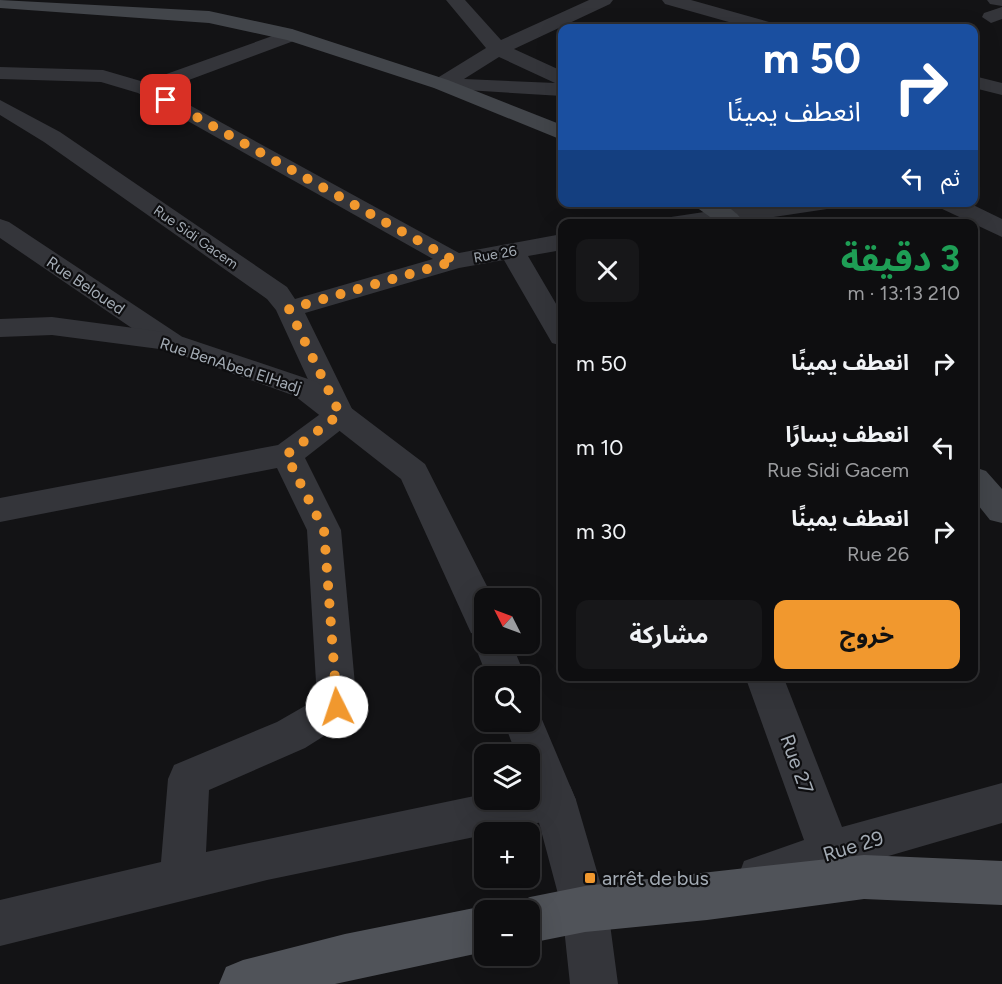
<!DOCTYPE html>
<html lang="ar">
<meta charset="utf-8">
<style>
body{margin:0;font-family:Figtree,"Noto Sans Arabic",sans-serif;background:#171719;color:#f1f3f6;direction:rtl;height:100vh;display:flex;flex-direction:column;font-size:22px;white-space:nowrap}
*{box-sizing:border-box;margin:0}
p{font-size:20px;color:#9b9c9f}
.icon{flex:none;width:33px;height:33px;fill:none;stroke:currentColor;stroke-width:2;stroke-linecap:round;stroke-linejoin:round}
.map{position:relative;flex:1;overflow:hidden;direction:ltr}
.details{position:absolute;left:558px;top:219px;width:420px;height:462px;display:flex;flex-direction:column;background:#0e0e10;border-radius:12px;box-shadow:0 6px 24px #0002,0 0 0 2px #2e2e30;direction:rtl}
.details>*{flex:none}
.banner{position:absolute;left:558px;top:24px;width:420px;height:183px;border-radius:12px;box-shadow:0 6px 24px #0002,0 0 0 2px #2e2e30;direction:rtl;background:#1a4fa0;color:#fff;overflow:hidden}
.needle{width:39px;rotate:312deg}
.fabs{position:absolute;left:474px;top:588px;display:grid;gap:12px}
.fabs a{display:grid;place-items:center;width:66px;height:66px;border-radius:12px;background:#0e0e10;box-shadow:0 6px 24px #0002,0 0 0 2px #2e2e30;font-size:30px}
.pin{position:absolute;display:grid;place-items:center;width:51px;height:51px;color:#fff;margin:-26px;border-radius:12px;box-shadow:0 3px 9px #0006}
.me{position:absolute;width:66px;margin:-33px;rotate:356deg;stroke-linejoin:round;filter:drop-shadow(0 0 4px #0008)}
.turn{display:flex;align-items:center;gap:21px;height:126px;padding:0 18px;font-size:27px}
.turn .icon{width:78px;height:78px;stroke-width:2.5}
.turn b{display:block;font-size:42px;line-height:51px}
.then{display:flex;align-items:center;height:57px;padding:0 18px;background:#0003;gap:12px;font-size:22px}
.round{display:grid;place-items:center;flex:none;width:63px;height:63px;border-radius:12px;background:#171719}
.head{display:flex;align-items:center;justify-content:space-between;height:102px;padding:0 18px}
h1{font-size:36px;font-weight:700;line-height:45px;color:#1e9e55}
.button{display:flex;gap:12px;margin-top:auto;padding:12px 18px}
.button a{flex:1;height:69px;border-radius:12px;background:#f1982e;color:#111;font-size:24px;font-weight:700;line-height:69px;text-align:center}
.button a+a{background:#171719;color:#f1f3f6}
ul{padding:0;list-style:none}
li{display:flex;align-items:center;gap:18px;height:84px;padding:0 18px}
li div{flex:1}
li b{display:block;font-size:22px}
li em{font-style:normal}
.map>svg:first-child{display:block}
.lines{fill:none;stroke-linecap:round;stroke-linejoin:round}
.minor{fill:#34353a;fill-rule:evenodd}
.tertiary{fill:#34353a;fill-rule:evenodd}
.secondary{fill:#42454a;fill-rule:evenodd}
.primary{fill:#505359;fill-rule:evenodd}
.route{stroke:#f1982e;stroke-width:10;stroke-dasharray:0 18}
.poi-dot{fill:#f1982e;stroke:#0e0e10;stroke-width:2}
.labels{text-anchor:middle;stroke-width:4.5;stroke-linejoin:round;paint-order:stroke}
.far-street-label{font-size:14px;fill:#a4acb5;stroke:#0e0e10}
.street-label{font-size:16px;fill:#a4acb5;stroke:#0e0e10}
.near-street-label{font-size:20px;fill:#a4acb5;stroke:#0e0e10}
.near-poi-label{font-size:20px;fill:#a4acb5;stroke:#0e0e10;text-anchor:start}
</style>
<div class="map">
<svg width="1002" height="984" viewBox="0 0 1002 984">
<rect width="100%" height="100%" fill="#131315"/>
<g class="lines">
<path class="minor" d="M 446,0 L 465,0 L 501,40 L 589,0 L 613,0 L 610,4 L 514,49 L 562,71 L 562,96 L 434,88 L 431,84 L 434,80 L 486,48 ZM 499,57 L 555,83 L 464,79 Z
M 662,0 L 691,0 L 776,24 L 779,28 L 750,28 L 665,4 Z
M 1002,7 L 1002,19 L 991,23 L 982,17 L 984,13 Z
M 292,29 L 302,35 L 299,39 L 162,90 L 459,253 L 562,234 L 562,250 L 528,256 L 562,314 L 562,346 L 552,343 L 504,260 L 459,268 L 305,313 L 355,415 L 351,422 L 305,458 L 341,530 L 357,707 L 351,719 L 305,748 L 209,790 L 206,852 L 484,794 L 484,800 L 530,800 L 530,785 L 555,780 L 570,786 L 576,800 L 570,814 L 555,820 L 484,832 L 484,835 L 267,880 L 0,946 L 0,900 L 161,862 L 168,779 L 174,765 L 277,722 L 317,699 L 307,530 L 277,468 L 0,522 L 0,498 L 278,445 L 323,412 L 276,310 L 267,299 L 44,142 L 0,115 L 0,100 L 60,132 L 287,287 L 295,299 L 433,259 L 138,93 L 101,82 L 0,79 L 0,67 L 103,70 L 144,82 Z
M 974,76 L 1002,83 L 1002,95 L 974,88 Z
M 771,202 L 839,202 L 836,207 L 827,209 L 727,224 L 659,224 L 662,219 L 671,217 Z
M 935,202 L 967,202 L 1002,219 L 1002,237 L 938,207 Z
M 0,219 L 9,222 L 181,336 L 185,342 L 181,348 L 171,351 L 161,348 L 0,238 Z
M 745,676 L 783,676 L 842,827 L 1002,783 L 1002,823 L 830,873 L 760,899 L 744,893 L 738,877 L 744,861 L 804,840 Z"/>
<path class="tertiary" d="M 987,0 L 1002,0 L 1002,6 L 990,4 Z
M 52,317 L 171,333 L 317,382 L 425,464 L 493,598 L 484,598 L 484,644 L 512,644 L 525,676 L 487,676 L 474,644 L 479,635 L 471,633 L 401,479 L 295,396 L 167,350 L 52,335 L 0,337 L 0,319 Z
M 530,706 L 538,710 L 576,800 L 608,909 L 618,984 L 570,984 L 562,909 L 530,789 L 530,754 L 516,754 L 504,722 L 530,722 Z"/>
<path class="secondary" d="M 0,0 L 209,11 L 292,29 L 448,80 L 562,125 L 562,140 L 434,88 L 287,40 L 209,23 L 0,8 Z
M 689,202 C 714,202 730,201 745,224 L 720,224 Z
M 974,467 L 986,471 L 1002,489 L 1002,523 L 990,520 L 974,500 Z"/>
<path class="primary" d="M 864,855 L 1002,861 L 1002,905 L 864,899 L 707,920 L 585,932 L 530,943 L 530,910 L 511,910 L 514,904 L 530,897 L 585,886 Z
M 484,906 L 495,910 L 484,910 L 484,952 L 335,984 L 219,984 L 226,967 L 243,960 L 345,934 Z"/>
</g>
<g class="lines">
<path class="route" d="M 166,100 L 455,261 L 289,309 L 340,414 L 286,455 L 324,530 L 337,707"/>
</g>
<rect class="poi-dot" x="584" y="872" width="12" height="12" rx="3"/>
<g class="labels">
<g class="far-street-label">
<text transform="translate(196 237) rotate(35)" y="5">Rue Sidi Gacem</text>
<text transform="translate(495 254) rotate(-10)" y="5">Rue 26</text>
</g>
<g class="street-label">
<text transform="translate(86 285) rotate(34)" y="6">Rue Beloued</text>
<text transform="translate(231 365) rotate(18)" y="6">Rue BenAbed ElHadj</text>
</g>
<g class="near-street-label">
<text transform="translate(797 764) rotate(70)" y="7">Rue 27</text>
<text transform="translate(853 846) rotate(-17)" y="7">Rue 29</text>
</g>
<g class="near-poi-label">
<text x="602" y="885">arrêt de bus</text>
</g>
</g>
</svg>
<div class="fabs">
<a><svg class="needle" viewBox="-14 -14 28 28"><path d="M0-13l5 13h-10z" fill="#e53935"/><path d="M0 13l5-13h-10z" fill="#9b9c9f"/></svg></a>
<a><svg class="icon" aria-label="search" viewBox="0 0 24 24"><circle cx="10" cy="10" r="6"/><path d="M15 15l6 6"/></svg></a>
<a><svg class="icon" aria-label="layers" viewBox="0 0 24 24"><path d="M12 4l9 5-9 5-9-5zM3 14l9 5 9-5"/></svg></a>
<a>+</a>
<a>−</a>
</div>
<div class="pin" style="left:166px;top:100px;background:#d93025"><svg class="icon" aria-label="arrive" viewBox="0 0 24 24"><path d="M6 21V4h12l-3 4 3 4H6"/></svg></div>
<svg class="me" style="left:337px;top:707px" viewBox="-20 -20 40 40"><circle r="19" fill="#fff"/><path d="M0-13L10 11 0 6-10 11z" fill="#f1982e"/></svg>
<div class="banner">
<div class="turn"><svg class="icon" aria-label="right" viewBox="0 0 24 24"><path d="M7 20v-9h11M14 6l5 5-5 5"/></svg><div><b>50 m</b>انعطف يمينًا</div></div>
<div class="then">ثم<svg class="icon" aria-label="left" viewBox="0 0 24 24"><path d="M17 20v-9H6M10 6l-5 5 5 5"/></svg></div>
</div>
<section class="details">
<div class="head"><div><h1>3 دقيقة</h1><p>210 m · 13:13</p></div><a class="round"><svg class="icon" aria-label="close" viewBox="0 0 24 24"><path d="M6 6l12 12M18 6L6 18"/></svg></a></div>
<ul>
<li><svg class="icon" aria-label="right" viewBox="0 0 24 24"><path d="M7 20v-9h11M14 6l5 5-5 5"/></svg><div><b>انعطف يمينًا</b></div><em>50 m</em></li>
<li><svg class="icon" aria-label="left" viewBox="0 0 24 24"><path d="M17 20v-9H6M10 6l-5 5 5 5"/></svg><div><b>انعطف يسارًا</b><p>Rue Sidi Gacem</p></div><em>10 m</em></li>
<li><svg class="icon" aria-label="right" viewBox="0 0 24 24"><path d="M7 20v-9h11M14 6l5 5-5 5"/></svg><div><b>انعطف يمينًا</b><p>Rue 26</p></div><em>30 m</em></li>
</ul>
<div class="button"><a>خروج</a><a>مشاركة</a></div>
</section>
</div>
